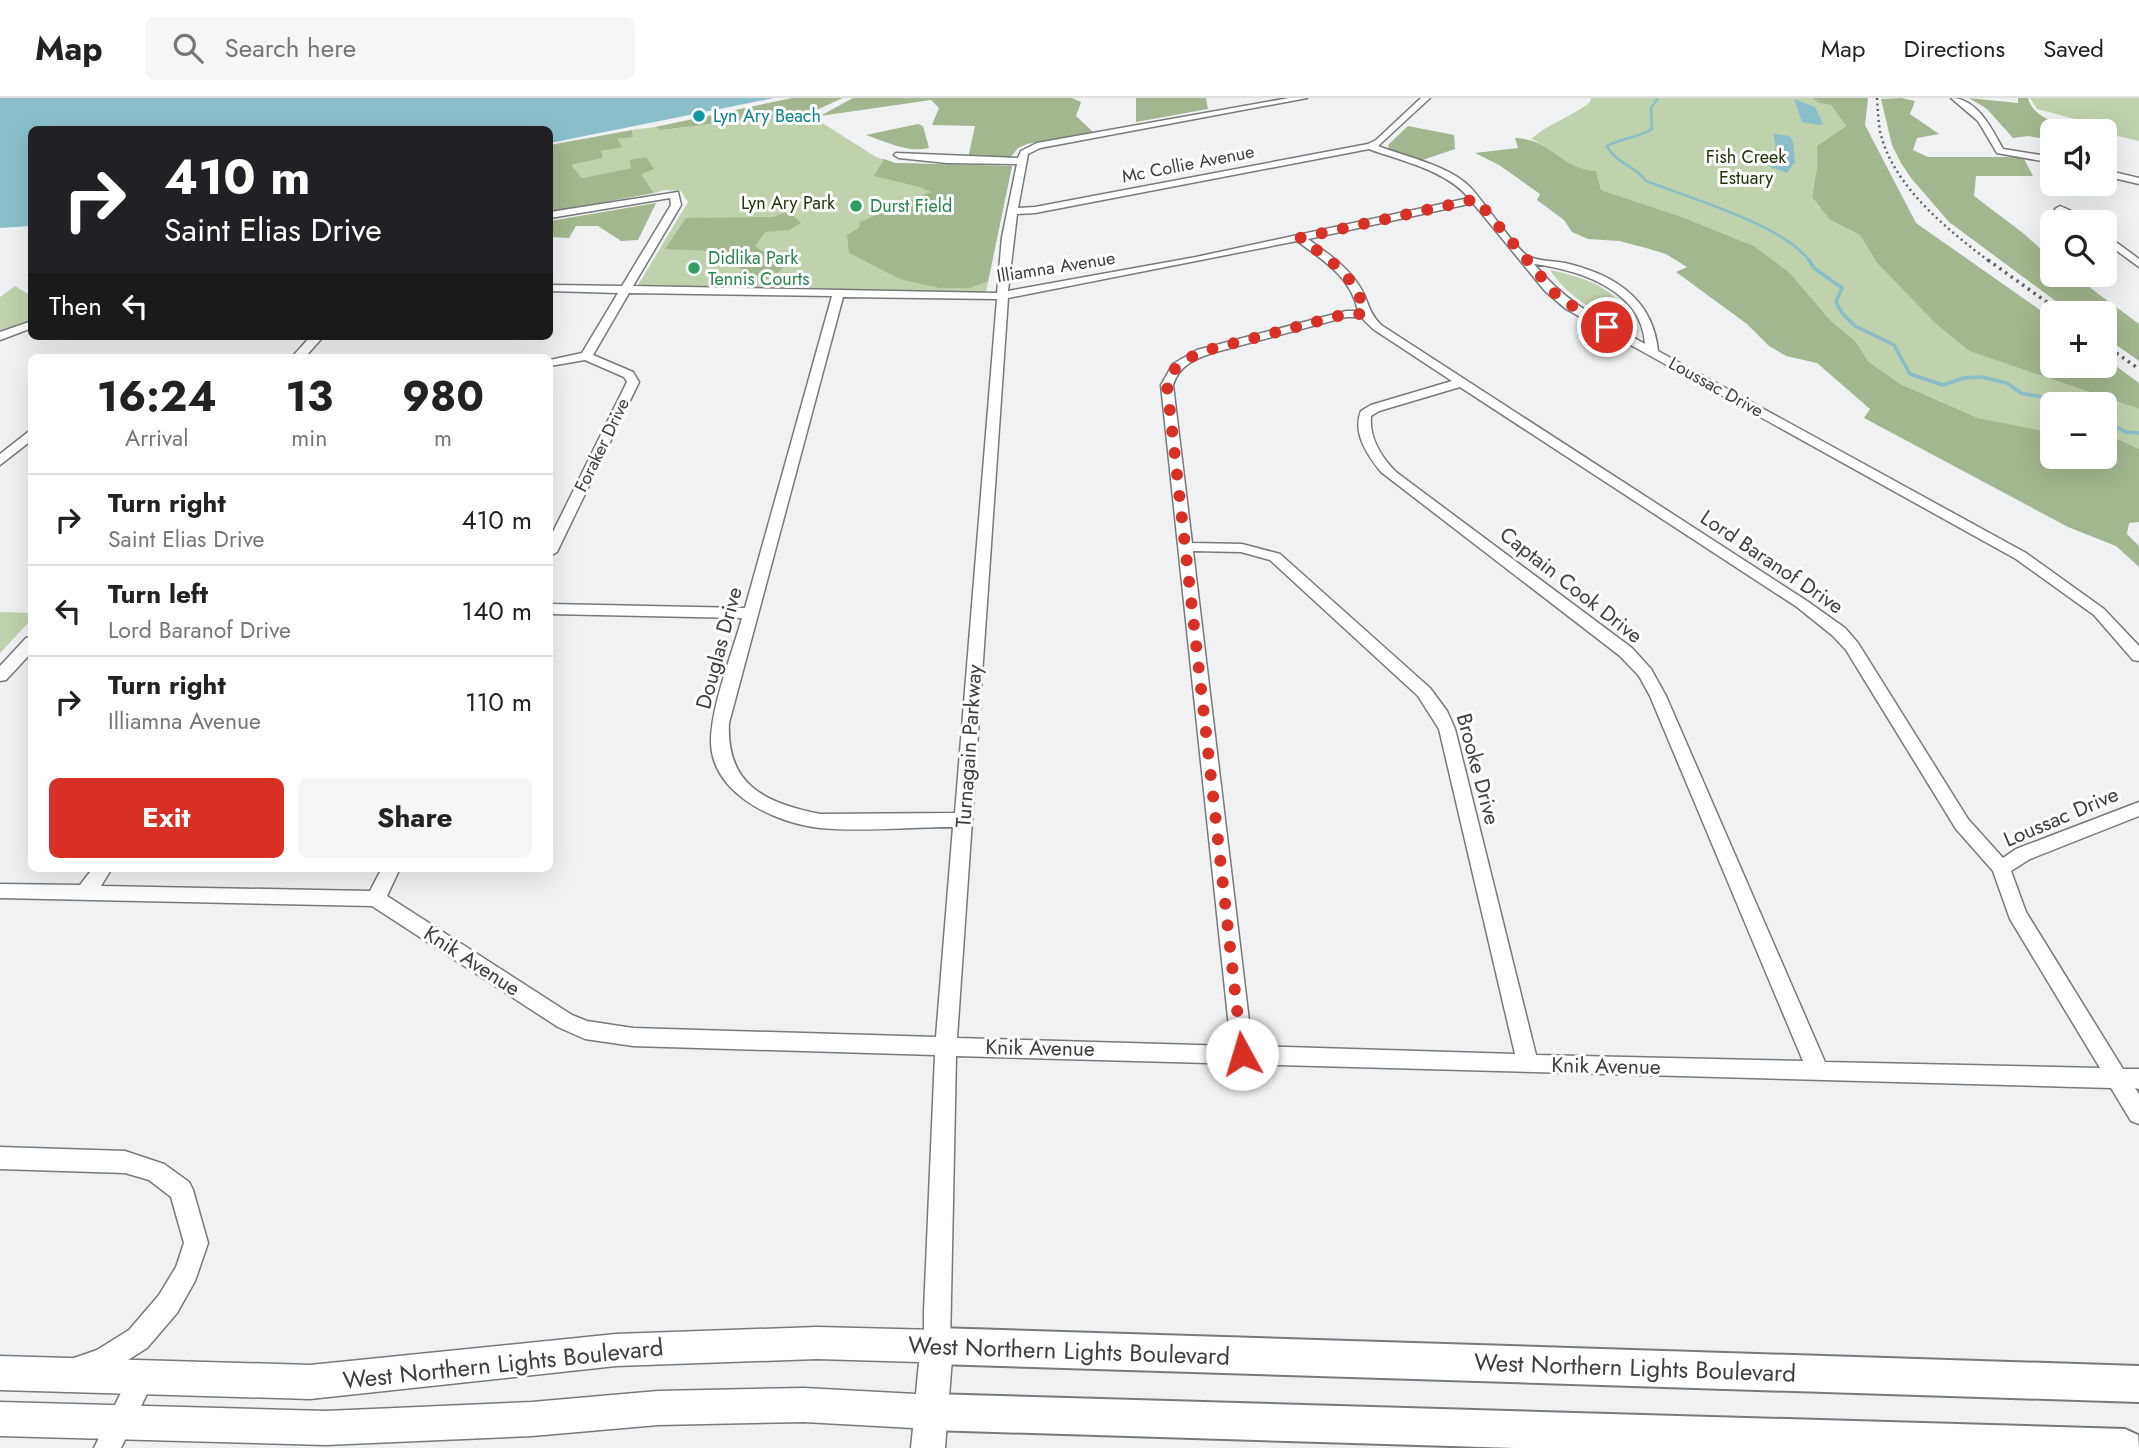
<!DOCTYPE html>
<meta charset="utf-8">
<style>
body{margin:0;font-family:Jost,sans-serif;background:#f6f6f6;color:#222;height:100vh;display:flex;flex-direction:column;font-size:26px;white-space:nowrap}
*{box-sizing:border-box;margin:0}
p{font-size:23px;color:#767676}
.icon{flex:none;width:38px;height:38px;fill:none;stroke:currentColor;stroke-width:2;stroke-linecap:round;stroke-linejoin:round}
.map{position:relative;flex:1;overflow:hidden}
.panel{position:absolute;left:28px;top:256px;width:525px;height:518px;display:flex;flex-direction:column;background:#fff;border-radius:10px;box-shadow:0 7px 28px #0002}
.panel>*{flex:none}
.banner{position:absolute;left:28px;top:28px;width:525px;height:214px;border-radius:10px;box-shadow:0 7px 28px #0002;background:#202124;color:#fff;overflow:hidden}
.controls{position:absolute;left:2040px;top:21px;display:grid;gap:14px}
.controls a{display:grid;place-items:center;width:77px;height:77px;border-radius:10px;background:#fff;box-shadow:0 7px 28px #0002;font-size:35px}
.pin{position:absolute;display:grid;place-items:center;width:60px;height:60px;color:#fff;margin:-30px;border:4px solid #fff;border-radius:50%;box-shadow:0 2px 7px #0007}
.me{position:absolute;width:77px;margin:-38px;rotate:354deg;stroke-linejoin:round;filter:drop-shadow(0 0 5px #0008)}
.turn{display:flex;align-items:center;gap:24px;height:147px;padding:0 21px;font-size:32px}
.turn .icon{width:91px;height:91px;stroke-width:2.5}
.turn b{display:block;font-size:49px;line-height:60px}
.then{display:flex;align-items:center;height:66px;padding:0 21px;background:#0003;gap:14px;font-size:26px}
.eta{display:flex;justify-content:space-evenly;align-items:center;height:119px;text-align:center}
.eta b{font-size:42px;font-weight:700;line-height:49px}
.action{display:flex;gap:14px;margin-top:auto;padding:14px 21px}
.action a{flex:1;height:80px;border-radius:10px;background:#d93025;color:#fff;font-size:28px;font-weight:700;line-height:80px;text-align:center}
.action a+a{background:#f6f6f6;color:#222}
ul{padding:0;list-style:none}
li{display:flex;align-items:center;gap:21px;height:91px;padding:0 21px;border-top:2px solid #e0e0e0}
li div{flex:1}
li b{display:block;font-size:26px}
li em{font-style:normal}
header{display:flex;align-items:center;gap:42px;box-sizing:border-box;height:98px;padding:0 35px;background:#fff;border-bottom:2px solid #e0e0e0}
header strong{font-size:33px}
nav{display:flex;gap:38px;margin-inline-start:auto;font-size:24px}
.search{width:490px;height:63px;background:#f6f6f6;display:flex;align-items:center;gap:18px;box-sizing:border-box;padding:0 24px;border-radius:10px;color:#767676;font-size:26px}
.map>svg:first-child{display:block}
.green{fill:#bfd1ad}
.forest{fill:#a2b68f}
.water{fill:#8abfca}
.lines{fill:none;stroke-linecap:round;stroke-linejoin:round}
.stream-far1{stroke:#8abfca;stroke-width:2.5}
.stream{stroke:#8abfca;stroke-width:3.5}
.minor-casing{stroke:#78797b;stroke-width:3}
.tertiary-casing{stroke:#78797b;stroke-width:3}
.secondary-casing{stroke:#78797b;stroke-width:4}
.minor{fill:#fff;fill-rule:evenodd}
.tertiary{fill:#fff;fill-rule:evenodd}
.secondary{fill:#fff;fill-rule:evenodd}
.rail-far1{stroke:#5f6061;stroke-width:2.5;stroke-dasharray:2 3.5;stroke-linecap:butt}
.rail{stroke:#5f6061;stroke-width:3.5;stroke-dasharray:2.5 4.5;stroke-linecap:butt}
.route{stroke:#d93025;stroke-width:12;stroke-dasharray:0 21.6}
.culture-dot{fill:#0f9aa8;stroke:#fefeff;stroke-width:2.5}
.leisure-dot{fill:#2e9e5b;stroke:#fefeff;stroke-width:2.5}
.labels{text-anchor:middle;stroke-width:6;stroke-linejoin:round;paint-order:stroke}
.far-culture-label{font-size:18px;fill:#0d838f;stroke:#fefeff;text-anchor:start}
.far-park-label{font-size:18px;fill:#213307;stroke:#fefeff}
.far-street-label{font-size:18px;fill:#3c3d3e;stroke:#fefeff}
.far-leisure-label{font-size:18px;fill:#27864d;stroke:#fefeff;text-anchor:start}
.street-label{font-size:21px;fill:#3c3d3e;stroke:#fefeff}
.near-street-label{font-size:24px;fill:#3c3d3e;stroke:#fefeff}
</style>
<header>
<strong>Map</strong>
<div class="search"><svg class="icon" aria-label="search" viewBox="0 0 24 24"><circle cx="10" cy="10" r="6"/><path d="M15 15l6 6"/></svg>Search here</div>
<nav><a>Map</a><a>Directions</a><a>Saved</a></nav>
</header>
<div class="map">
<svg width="2139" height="1350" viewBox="0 0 2139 1350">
<rect width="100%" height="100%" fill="#f0f1f3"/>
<path class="green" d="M 1591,0 L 1812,0 L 1819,5 L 1831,7 L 1846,28 L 1817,48 L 1817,70 L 1812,99 L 1830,122 L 1860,137 L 1877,165 L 1936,226 L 1969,253 L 2139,311 L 2139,351 L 2105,335 L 2105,306 L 2053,306 L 2053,335 L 2046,335 L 1978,320 L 1900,286 L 1868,263 L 1856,244 L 1831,223 L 1789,174 L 1754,148 L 1682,119 L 1601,92 L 1596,73 C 1564,71 1558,53 1531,41 C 1549,25 1572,19 1590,4 Z
M 2030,0 L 2139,0 L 2139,43 L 2075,28 L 2075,21 L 2037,11 Z
M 812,14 L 816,21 L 876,59 L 895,65 L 1012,68 L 986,194 L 638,187 L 688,104 L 681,93 L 665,92 L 654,95 L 641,76 L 631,70 L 582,80 L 570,67 L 603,60 L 601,53 L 621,48 L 616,41 L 633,39 L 632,32 L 655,29 L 662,32 Z
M 1550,172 C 1595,182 1619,191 1639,235 C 1605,218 1571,204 1550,172 Z
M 15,188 L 31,198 L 31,223 L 0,233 L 0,199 Z
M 0,514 L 32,515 L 31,522 L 0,555 Z"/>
<path class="forest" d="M 792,0 L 843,0 L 812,14 L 661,32 L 655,29 Z
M 853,0 L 1072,0 L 1081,4 L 1076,18 L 1093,34 L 1027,46 L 1018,50 L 1010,60 L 968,60 L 975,28 L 932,27 L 939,10 L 931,2 L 820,18 Z
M 1136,0 L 1206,0 L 1208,11 L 1136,24 Z
M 1812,0 L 1868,0 L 1865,27 L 1916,125 L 2053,221 L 2053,268 L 2105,268 L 2105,260 L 2139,285 L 2139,311 L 1969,253 L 1936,226 L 1877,165 L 1860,137 L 1830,122 L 1812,99 L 1817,70 L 1817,48 L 1846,28 L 1831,7 L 1819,5 Z
M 1901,0 L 1915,3 L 1910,16 L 1939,36 L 1917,40 L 1913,52 L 1928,59 L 2023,59 L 2033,78 L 1976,78 L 1974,98 L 2023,135 L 2053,162 L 2053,177 L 2073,177 L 2139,226 L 2139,263 L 2105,239 L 2105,215 L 2072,215 L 1949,124 L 1911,80 L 1901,65 L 1892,47 L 1881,1 Z
M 1969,0 L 2018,5 L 2018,0 L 2028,0 C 2034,23 2066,27 2086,33 L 2053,33 L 2053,42 L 2028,38 L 2013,40 L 1987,11 Z
M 918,26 L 923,28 L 929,50 C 907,55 887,44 866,37 Z
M 1408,28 L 1454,37 L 1455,51 L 1420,63 L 1390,53 L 1388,47 Z
M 632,32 L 633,39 L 617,41 L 622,49 L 601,53 L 603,60 L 571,67 L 582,80 L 631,70 L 630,62 L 646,59 L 654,71 L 641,76 L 654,95 L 550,114 L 550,47 Z
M 1515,40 C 1555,42 1557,70 1596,73 L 1601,92 L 1682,119 L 1754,148 L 1789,174 L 1831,223 L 1856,244 L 1868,263 L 1900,286 L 1978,320 L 2053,335 L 2053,359 L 2105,359 L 2105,335 L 2139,351 L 2139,424 L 2129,425 L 2127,436 L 2139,448 L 2139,469 L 2116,448 L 2068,429 L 1864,320 L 1870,311 L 1817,265 L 1786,258 L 1769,248 L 1747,226 L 1676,174 L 1687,169 L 1666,156 L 1646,150 L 1619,143 L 1588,141 L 1572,134 L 1564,122 L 1537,102 L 1540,96 L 1499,67 L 1475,55 L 1518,50 Z
M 884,61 L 895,65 L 1012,68 L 988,183 L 970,190 L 939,190 L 900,181 L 849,155 L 847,137 L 859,130 L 860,124 L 931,94 L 920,89 L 874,78 Z
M 656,105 L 638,142 L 621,143 L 598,128 L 576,128 L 569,140 L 550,139 L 550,123 Z
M 784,115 L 792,117 L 801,125 L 789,132 L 765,134 L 755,148 L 762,153 L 791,156 C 777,186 759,184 731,181 L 745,173 L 734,167 L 739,154 L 665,151 L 686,120 L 773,119 Z"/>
<path class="water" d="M 0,0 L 774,0 L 550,45 L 550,32 L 32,32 L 31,128 L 0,130 Z
M 1794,1 L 1815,9 L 1823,26 L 1818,27 L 1802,24 Z
M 1773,36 L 1790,38 L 1793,44 L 1795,64 L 1787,75 L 1770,69 C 1776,62 1777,44 1773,36 Z"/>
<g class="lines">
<path class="stream-far1" d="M 1658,0 L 1651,10 L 1652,31 C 1638,40 1621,40 1607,48 C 1615,65 1636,68 1646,83 C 1687,99 1787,128 1810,164"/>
<path class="stream" d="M 1809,162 L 1814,170 L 1842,190 L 1836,204 L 1842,215 L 1855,228 L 1894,247 L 1910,276 L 1943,287 L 1964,280 L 1982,279 L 2007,285 L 2021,295 L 2079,306
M 2105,323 L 2126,334 L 2139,335"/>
<g class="minor-casing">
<path id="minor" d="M 1289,0 L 1307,0 L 1040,50 L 1028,56 L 1018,110 L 1035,109 L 1368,46 L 1376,42 L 1421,0 L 1430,0 L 1378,48 C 1406,59 1448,67 1470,89 C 1482,101 1516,152 1528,158 C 1537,163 1554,163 1565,165 C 1613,176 1653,200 1658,253 L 2026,455 L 2104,511 L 2139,548 L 2139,563 L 2133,562 L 2094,517 L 2016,461 L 1566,211 L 1545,193 L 1473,105 L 1308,141 C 1327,155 1347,168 1360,189 C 1370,205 1366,211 1381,227 L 1807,503 L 1845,530 L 1858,545 L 1968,721 L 2003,760 L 2016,751 L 2139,704 L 2139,718 L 2030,761 L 2011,773 L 2026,814 L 2123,971 L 2139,971 L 2139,991 L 2135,990 L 2139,996 L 2139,1026 L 2131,1023 L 2111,990 L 956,958 L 950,1248 L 946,1257 L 937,1261 L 928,1257 L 924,1248 L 924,1213 L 935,957 L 633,948 L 585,941 L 558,929 L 372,808 L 0,800 L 0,786 L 80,787 L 93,770 L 112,770 L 101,788 L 370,793 L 382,770 L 400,770 L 387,798 L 572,917 L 587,923 L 633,930 L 936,939 L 953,729 C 910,729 862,734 820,730 C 775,725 712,696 711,644 C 711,608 732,556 742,520 L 550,516 L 550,506 L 745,510 L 832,198 L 629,195 L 593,257 L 633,274 L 639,284 L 557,454 L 550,458 L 550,440 L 627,284 L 624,279 L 585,262 L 550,268 L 550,262 L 582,255 L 618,195 L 550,193 L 550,187 L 622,188 L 671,107 L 670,100 L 550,120 L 550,114 L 678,94 L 681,107 L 633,188 L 997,195 L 1002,139 L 1017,66 L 947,65 L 899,60 L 894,57 L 896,55 L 1018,60 L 1021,53 L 1037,45 ZM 1369,51 C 1401,63 1446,72 1469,100 L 1196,159 L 1008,193 L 1017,116 L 1035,115 ZM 1297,143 C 1323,162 1351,179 1358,213 L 1346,213 L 1197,252 L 1173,266 L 1161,287 L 1231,948 L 957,940 L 1008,200 ZM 1534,166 C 1580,172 1642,192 1645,246 C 1599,220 1569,208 1534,166 ZM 843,199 L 997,201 L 955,715 L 820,716 C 765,705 726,687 729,625 ZM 1346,219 L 1361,219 L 1373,231 L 1452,283 L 1371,307 L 1361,313 C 1352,335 1368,358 1381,374 L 1620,558 L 1639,578 L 1650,598 L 1803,963 L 1536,957 L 1455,631 L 1447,613 L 1430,590 L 1280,456 L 1242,446 L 1192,445 L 1173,287 C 1179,268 1194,261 1212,255 ZM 1460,289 L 1797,509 L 1833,538 L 1846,552 L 1956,731 L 1993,773 L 2010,821 L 2100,970 L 1825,964 L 1666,598 L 1651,571 L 1632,550 L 1396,374 C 1381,359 1369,339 1371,318 L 1379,313 ZM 1193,453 L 1241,454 L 1270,462 L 1418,598 L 1439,631 L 1515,956 L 1252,948 Z
M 1951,0 C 1977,0 1992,31 2003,51 L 2053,59 L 2053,65 L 1997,55 L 1978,23 Z
M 2105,72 L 2139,80 L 2139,86 L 2105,78 Z
M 2060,108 L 2092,122 L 2093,124 L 2080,124 L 2056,113 L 2055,111 Z
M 2105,136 L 2139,161 L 2139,169 L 2105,144 Z
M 32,223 L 32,230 L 0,242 L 0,234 Z
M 311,238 L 322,240 L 305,259 L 292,259 Z
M 32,331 L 32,342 L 0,367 L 0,356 Z
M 32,539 L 32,554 L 6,582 L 0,583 L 0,568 L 26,540 Z
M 0,1049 L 125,1053 L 164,1066 L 189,1084 L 193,1092 L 208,1145 L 195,1183 L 177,1215 L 147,1250 L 112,1272 L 83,1282 L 74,1278 L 70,1269 L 74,1260 L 97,1252 L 129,1232 L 159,1197 L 176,1169 L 184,1145 L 171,1099 L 149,1082 L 125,1075 L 0,1071 Z
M 142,1266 L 151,1270 L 155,1279 L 121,1350 L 94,1350 L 133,1270 Z"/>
</g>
<g class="tertiary-casing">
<path id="tertiary" d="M 817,1229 L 937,1232 L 949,1236 L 953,1248 L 945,1350 L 911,1350 L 913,1330 L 804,1324 L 658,1327 L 532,1338 L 326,1347 L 0,1338 L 0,1304 L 326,1313 L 532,1304 L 658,1293 L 804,1290 L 916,1296 L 919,1264 L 817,1261 L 616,1268 L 310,1301 L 0,1292 L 0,1258 L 310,1267 L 616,1236 Z"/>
</g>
<g class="secondary-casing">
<path id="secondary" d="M 937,1230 L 2139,1268 L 2139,1304 L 937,1266 L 925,1260 L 919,1248 L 925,1236 Z
M 931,1296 L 2125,1331 L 2138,1337 L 2139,1350 L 1516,1350 L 931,1332 L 918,1327 L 913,1314 L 918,1301 Z"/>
</g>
<use href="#minor" class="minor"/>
<use href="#tertiary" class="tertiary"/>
<use href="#secondary" class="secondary"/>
<path class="rail-far1" d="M 1877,0 C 1878,11 1878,22 1880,33 C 1892,88 1948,132 1990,164"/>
<path class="rail" d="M 1988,162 L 2062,215
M 2105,247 L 2139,271"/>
</g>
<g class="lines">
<path class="route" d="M 1242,956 L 1167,287 C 1172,266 1189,259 1208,252 L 1346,216 L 1364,216 C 1360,180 1327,160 1300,140 L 1476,101 L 1558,199 L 1607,229"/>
</g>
<circle class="culture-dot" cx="699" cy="18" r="7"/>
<g class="leisure-dot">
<circle cx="856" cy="108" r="7"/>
<circle cx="694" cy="170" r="7"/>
</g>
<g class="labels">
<g class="far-culture-label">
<text x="713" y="24">Lyn Ary Beach</text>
</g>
<g class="far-park-label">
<text x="1746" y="65">Fish Creek<tspan x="1746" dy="21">Estuary</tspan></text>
<text x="788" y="111">Lyn Ary Park</text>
</g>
<g class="far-street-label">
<text transform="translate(1188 66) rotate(-11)" y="6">Mc Collie Avenue</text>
<text transform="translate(1056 169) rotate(-9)" y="6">Illiamna Avenue</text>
<text transform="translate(1716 289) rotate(29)" y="6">Loussac Drive</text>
<text transform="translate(602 347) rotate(-64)" y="6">Foraker Drive</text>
</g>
<g class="far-leisure-label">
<text x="870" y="114">Durst Field</text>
<text x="708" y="166">Didlika Park<tspan x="708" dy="21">Tennis Courts</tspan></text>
</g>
<g class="street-label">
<text transform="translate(1772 464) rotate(34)" y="7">Lord Baranof Drive</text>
<text transform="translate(1571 487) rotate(38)" y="7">Captain Cook Drive</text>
<text transform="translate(719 550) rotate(-75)" y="7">Douglas Drive</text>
<text transform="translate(969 648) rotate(-86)" y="7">Turnagain Parkway</text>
<text transform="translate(1478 671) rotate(75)" y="7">Brooke Drive</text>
<text transform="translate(2061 719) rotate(-23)" y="7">Loussac Drive</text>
<text transform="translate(472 863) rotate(33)" y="7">Knik Avenue</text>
<text transform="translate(1040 950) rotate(1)" y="7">Knik Avenue</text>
<text transform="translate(1606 968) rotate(1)" y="7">Knik Avenue</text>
</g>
<g class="near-street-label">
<text transform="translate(1069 1253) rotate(2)" y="8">West Northern Lights Boulevard</text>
<text transform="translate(503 1266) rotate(-6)" y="8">West Northern Lights Boulevard</text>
<text transform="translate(1635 1270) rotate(2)" y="8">West Northern Lights Boulevard</text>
</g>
</g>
</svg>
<div class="controls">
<a><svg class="icon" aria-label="sound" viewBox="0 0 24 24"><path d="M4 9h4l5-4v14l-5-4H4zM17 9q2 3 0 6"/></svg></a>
<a><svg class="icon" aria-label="search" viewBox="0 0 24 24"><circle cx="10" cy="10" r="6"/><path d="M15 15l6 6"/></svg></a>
<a>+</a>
<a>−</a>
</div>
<div class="pin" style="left:1607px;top:229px;background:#d93025"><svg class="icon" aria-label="arrive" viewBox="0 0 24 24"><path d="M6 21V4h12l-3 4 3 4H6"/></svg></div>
<svg class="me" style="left:1242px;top:956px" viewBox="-20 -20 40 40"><circle r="19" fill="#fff"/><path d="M0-13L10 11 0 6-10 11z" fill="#d93025"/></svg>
<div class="banner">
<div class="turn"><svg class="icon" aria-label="right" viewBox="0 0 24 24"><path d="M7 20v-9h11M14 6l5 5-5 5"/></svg><div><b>410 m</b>Saint Elias Drive</div></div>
<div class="then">Then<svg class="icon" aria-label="left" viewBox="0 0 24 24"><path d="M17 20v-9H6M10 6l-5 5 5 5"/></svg></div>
</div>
<section class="panel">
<div class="eta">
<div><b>16:24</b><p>Arrival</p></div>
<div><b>13</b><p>min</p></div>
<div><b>980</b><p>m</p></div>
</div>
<ul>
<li><svg class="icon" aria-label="right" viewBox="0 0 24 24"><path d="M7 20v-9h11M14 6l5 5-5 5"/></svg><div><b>Turn right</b><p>Saint Elias Drive</p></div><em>410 m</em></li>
<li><svg class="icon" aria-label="left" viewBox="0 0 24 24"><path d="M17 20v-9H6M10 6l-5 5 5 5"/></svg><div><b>Turn left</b><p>Lord Baranof Drive</p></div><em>140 m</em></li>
<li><svg class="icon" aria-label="right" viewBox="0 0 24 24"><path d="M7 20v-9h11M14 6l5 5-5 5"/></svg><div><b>Turn right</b><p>Illiamna Avenue</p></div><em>110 m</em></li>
</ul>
<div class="action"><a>Exit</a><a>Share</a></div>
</section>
</div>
